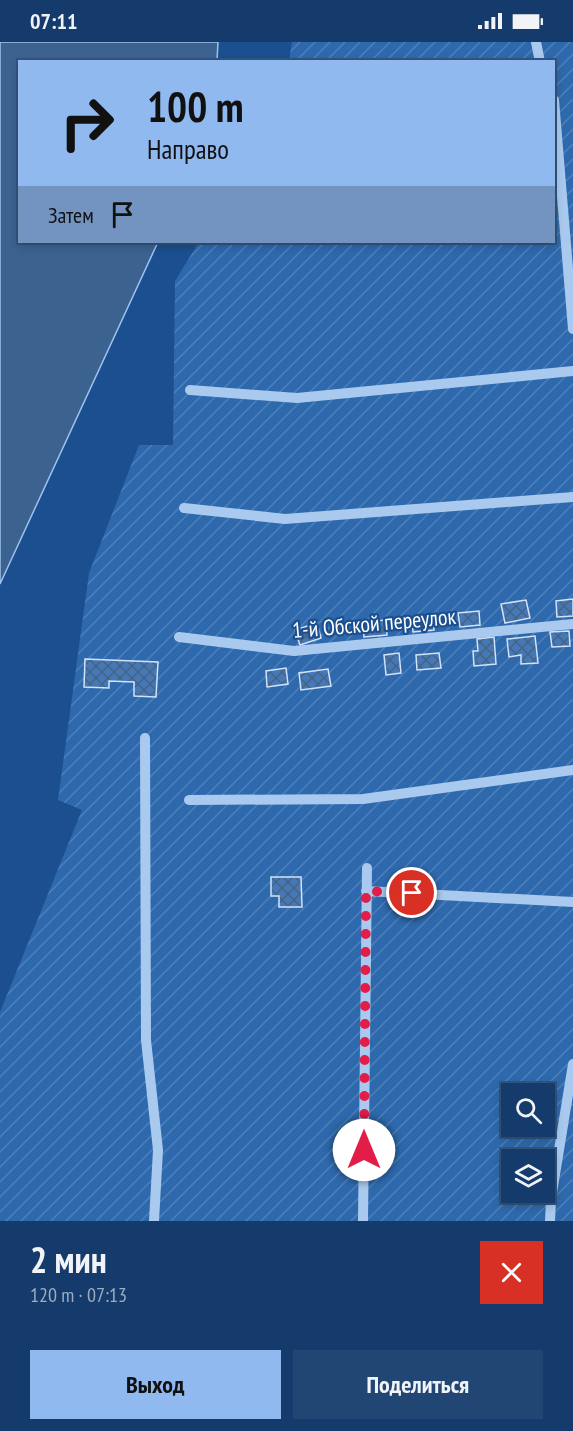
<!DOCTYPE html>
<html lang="ru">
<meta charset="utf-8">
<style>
body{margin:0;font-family:"PT Sans Narrow",sans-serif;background:#214673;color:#f1f3f6;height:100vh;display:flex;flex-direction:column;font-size:22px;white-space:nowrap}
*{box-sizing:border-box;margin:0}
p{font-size:20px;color:#9dadc1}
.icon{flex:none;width:33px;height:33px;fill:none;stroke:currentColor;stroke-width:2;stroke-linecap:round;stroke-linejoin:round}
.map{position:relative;height:1179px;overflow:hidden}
.panel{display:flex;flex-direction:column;background:#143b6b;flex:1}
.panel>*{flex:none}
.banner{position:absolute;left:18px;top:18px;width:537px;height:183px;border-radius:0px;box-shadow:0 3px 9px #0003,0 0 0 2px #33557e;background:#90b9f0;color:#111;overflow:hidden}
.controls{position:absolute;left:501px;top:1041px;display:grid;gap:12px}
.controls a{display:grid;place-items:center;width:54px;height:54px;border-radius:0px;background:#143b6b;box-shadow:0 3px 9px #0003,0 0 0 2px #33557e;font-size:30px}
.pin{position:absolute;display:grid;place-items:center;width:51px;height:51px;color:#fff;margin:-26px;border:3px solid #fff;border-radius:50%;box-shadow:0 2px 6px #0007}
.me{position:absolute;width:66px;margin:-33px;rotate:0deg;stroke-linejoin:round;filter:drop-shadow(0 0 4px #0008)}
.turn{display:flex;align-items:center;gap:21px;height:126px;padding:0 30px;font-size:27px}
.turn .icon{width:78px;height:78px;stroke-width:2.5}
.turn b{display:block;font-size:42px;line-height:51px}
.then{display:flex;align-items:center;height:57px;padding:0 30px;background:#0003;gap:12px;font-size:22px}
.round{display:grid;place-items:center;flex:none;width:63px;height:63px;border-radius:0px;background:#214673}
.overview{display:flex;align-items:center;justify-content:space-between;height:102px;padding:0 30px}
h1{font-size:36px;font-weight:700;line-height:45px}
.action{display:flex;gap:12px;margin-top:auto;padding:12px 30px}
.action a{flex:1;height:69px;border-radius:0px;background:#90b9f0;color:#111;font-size:24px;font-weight:700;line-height:69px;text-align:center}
.action a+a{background:#214673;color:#f1f3f6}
.status{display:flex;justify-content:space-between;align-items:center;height:42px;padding:0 30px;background:#143b6b;direction:ltr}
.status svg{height:16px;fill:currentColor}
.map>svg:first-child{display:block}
.garden{fill:url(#garden-furrows);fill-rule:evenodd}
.water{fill:#3c6290;stroke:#9cc4f0;stroke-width:1.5}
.building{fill:url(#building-cross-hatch);stroke:#cfe3fa;stroke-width:1.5}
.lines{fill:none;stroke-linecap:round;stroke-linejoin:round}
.minor{stroke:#a9c9ee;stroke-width:10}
.route{stroke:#e11d48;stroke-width:10;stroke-dasharray:0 18}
.labels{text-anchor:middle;stroke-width:4.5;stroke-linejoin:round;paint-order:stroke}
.street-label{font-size:22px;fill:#fff;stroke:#1b4f8f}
</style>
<div class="status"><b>07:11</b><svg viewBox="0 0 49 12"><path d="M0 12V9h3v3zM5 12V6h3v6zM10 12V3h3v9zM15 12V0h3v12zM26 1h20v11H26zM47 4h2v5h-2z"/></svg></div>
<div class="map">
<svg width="573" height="1179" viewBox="0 0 573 1179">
<defs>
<pattern id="garden-furrows" width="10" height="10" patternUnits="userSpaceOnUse" patternTransform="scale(1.5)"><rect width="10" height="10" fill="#2e69ad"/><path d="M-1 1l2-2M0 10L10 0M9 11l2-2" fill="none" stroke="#4d80b9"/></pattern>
<pattern id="building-cross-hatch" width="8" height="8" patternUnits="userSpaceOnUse" patternTransform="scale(1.5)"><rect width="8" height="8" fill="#4478b7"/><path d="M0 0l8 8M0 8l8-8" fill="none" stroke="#486282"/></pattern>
</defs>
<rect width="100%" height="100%" fill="#1b4f8f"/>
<path class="garden" d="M 292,0 L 573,0 L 573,1179 L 0,1179 L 0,970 L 82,768 L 58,758 L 89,531 L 139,403 L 173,403 L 175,239 L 199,200 L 554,200 L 554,20 L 289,19 ZM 512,1052 L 544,1052 L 544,1084 L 512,1084 ZM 512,1118 L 544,1118 L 544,1150 L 512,1150 Z"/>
<path class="water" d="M 0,0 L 218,0 L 217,19 L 20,20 L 20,200 L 158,200 L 0,542 Z"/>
<path class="building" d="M 573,557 L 573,574 L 557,575 L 556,559 Z
M 526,558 L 530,576 L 505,581 L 501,562 Z
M 479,569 L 480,583 L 460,585 L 458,571 Z
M 433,574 L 434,588 L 413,590 L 412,576 Z
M 386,578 L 387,593 L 364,595 L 363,580 Z
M 317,581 L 321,596 L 300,603 L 295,588 Z
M 569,589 L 570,604 L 552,605 L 550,590 Z
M 535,594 L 538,621 L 521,622 L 521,613 L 509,615 L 507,597 Z
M 494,595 L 496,622 L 474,624 L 473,609 L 478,609 L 477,597 Z
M 399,611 L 401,631 L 386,633 L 384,613 Z
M 439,611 L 441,626 L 417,628 L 416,613 Z
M 85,617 L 158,620 L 156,655 L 134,654 L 134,640 L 109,639 L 109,646 L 84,645 Z
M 286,626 L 288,642 L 267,645 L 266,629 Z
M 328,627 L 331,644 L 301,648 L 299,631 Z
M 271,835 L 301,835 L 302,865 L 279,865 L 279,854 L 271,854 Z"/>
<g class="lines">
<path class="minor" d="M 536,0 L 540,20
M 554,58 L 573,287
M 190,348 L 297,356 L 573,329
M 184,466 L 285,477 L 573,455
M 179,595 L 294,609 L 573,582
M 145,696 L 146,998 L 158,1108 L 154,1179
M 189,758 L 363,757 L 573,728
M 366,849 L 573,860
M 363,1179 L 367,826
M 550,1179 L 551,1157 L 573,1022"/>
</g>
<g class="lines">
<path class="route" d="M 364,1108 L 366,849 L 412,851"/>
</g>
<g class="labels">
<g class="street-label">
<text transform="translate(374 581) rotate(-5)" y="8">1-й Обской переулок</text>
</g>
</g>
</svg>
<div class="controls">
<a><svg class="icon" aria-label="search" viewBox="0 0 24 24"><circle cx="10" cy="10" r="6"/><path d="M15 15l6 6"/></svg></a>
<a><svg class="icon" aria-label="layers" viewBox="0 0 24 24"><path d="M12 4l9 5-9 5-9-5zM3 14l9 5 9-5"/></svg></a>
</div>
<div class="pin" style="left:412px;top:851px;background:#d93025"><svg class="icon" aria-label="arrive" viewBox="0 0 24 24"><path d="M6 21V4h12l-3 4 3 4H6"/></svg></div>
<svg class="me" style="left:364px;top:1108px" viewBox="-20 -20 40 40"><circle r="19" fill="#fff"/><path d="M0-13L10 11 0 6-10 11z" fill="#e11d48"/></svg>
<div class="banner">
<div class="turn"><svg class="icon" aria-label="right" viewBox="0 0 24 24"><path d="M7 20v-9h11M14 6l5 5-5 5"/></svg><div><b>100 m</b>Направо</div></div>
<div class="then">Затем<svg class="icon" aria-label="arrive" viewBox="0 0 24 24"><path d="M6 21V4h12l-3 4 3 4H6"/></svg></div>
</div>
</div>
<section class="panel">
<div class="overview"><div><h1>2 мин</h1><p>120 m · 07:13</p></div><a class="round" style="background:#d93025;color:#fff"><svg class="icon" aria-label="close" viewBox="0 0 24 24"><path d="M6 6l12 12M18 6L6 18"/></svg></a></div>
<div class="action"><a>Выход</a><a>Поделиться</a></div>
</section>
